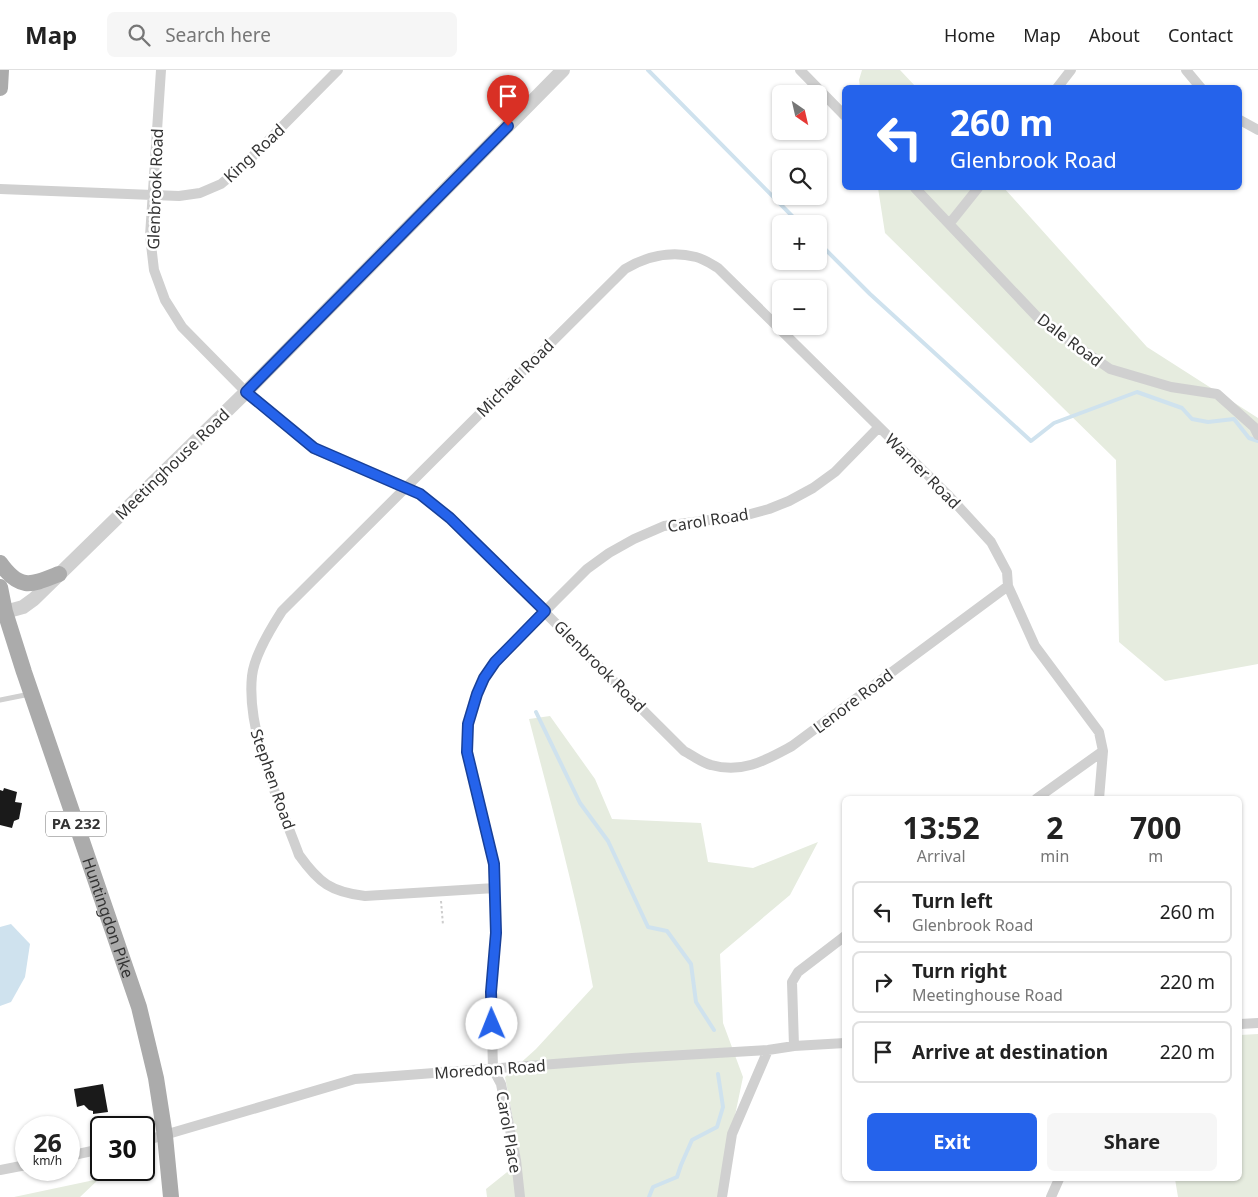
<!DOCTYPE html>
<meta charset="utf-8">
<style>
body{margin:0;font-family:"Noto Sans",sans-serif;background:#f6f6f6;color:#222;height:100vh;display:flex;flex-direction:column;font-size:19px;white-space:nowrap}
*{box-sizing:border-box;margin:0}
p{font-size:16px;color:#767676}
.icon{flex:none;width:28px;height:28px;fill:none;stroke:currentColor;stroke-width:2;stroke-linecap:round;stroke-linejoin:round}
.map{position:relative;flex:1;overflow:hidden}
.details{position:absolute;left:842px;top:726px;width:400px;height:385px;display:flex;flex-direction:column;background:#fff;border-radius:8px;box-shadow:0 1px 4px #0004}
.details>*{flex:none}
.guide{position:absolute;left:842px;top:15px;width:400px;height:105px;border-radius:8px;box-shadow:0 1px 4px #0004;background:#2563eb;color:#fff;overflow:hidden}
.needle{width:32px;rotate:146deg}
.controls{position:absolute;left:772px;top:15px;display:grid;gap:10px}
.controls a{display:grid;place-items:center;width:55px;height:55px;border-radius:8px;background:#fff;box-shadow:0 1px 4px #0004;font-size:25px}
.speed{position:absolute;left:15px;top:1046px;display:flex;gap:10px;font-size:25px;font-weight:700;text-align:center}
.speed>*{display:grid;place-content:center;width:65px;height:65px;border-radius:50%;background:#fff;box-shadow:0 1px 4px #0004;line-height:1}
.speed small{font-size:12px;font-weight:400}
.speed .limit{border:2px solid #111;border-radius:8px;background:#fff;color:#111}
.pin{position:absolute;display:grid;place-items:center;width:42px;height:42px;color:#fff;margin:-51px -21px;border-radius:50% 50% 50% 0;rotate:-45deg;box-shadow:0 0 5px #0007}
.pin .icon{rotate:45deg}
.me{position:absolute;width:55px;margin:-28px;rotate:359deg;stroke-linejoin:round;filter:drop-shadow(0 0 4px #0008)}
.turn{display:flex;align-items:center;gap:18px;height:105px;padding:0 25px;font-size:22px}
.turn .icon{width:65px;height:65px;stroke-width:2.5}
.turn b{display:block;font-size:35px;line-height:42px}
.eta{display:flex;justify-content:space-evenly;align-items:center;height:85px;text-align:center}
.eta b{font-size:30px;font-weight:700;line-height:35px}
.primary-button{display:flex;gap:10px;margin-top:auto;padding:10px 25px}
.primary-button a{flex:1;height:58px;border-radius:8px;background:#2563eb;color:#fff;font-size:20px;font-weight:700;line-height:58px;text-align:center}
.primary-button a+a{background:#f6f6f6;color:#222}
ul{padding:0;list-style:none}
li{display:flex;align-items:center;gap:15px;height:62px;margin:0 10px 8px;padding:0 15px;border:2px solid #e0e0e0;border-radius:8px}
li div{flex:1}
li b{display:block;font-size:19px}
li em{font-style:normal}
header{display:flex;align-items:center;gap:30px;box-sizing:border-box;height:70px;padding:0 25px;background:#fff;border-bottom:1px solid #e0e0e0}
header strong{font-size:24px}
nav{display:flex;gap:28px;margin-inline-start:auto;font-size:18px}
.search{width:350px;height:45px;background:#f6f6f6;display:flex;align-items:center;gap:12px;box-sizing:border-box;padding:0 18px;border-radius:8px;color:#767676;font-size:19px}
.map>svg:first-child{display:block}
.green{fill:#e6ecdf}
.water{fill:#cfe2ee}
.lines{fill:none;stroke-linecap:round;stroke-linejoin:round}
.stream{stroke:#cfe2ee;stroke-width:4}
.building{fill:#1a1a1a}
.path{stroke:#cdcdcd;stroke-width:2;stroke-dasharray:2.5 2.5;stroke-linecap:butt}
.service{stroke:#d0d0d0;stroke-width:5}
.minor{stroke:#d0d0d0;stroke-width:10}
.tertiary{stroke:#d0d0d0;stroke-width:14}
.primary{stroke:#ababab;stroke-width:16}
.route-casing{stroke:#184099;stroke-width:12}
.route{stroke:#2563eb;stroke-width:9}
.labels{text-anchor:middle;stroke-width:5;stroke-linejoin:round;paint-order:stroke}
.shield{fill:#fff;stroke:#707070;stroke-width:1}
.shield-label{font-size:15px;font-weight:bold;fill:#333}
.street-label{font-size:16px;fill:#333;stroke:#fff}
</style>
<header>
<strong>Map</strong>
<div class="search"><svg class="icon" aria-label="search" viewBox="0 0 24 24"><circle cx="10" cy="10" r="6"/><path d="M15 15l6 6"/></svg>Search here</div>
<nav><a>Home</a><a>Map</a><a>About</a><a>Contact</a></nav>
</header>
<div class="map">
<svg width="1258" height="1127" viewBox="0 0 1258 1127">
<rect width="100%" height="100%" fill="#fff"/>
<path class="green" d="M 862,0 L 900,0 L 916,17 L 860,17 L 859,10 Z
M 878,118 L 1004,118 L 1147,277 L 1258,348 L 1258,594 L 1165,611 L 1119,572 L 1116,390 L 885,163 Z
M 550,646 L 595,709 L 612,749 L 701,753 L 708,792 L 753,798 L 818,772 L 790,825 L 720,884 L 723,953 L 743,1007 L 718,1127 L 487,1127 L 486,1119 L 521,1091 L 505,1007 L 536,979 L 593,917 C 577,827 552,738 529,649 Z
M 1258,964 L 1258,1127 L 1178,1127 L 1175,1109 L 1240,1109 L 1240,965 Z
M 99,1109 L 80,1127 L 14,1127 Z"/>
<path class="water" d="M 11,854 L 30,874 L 25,907 L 11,932 L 0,936 L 0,857 Z"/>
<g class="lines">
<path class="stream" d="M 648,0 L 800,154
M 819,173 L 870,224 L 1031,371 L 1054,353 L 1137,322 L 1182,338 L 1192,349 L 1208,352 L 1234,349 L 1249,368 L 1258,371
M 536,642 L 580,733 L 608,771 L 648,857 L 667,861 L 691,894 L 696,932 L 714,960
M 649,1127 L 653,1117 L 677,1107 L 681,1095 L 692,1070 L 717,1057 L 723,1037 L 718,1004"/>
</g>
<path class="building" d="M 4,718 L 17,722 L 15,732 L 22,733 L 19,749 L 14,751 L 12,758 L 0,755 L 0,720 L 3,721 Z
M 103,1014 L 108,1042 L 93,1044 L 93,1041 L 89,1040 L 84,1035 L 77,1037 L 74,1019 Z"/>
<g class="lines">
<path class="path" d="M 441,831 L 443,855
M 124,1109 L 139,1108 L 146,1105"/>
<path class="service" d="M 0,630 L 30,624"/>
<path class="minor" d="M 161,0 L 150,166 L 154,200 L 165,230 L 182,257 L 246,322 L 314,379 L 420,424 L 450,448 L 684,681 C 692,685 702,693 711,695 C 743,704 766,690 792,676 L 1008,516
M 800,0 L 845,46
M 1186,0 L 1201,18
M 1057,18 L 1071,0
M 1240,50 L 1258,60
M 915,118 L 1041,251 L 1110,299 L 1171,317 L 1217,324 L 1254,357 L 1258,365
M 0,119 L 153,125 L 179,126 L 200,123 L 221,114 L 244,95 L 338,0
M 950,153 L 978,118
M 1036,729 L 1103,681
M 495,818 L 365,826 C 331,822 319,813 299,785 C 280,733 246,663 252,606 C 254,586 271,558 282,541 L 625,199 C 647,186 672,181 696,187 C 704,189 711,194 718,198 L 947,424 L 991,472 L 1007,502 L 1008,516 L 1035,576 L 1099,662 L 1103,681 L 1099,729
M 1240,954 L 1258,953
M 794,976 L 792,912 L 798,902 L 845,866
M 144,1071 L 355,1009 L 632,988 L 768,980 L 794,976 L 845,973
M 69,1086 L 101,1079
M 0,1100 L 26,1095
M 520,1127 L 516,1090 L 501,1014 L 493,999 L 491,922 L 496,863 L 494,795 L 467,682 L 468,654 L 477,624 L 484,608 L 495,592 L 555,531 L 587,499 L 609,483 L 634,469 L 664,456 L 747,445 L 769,439 L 789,431 L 813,418 L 835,402 L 879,357
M 722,1127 L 732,1064 L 768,980
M 1051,1127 L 1059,1109"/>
<path class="tertiary" d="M 5,542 L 23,537 L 34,529 L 246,322 L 563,0"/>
<g class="primary">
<path d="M 0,18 L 1,0"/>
<path d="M 0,493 C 20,521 31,515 59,504"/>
<path id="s1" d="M 0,517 L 5,542 L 24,602 L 139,937 L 156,1008 L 165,1066 L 171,1127"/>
</g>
</g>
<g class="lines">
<g class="route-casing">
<path id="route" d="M 492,954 L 491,922 L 496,863 L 494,794 L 467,682 L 468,654 L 477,624 L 484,608 L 495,592 L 545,541 L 450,448 L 420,424 L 314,378 L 246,322 L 508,56"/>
</g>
<use href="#route" class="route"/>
</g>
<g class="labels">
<rect class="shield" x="46" y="741.5" width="60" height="25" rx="4"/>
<g class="shield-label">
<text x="76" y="759">PA 232</text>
</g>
<g class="street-label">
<text transform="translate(254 83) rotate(-43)" y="6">King Road</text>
<text transform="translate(155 119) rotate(-88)" y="6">Glenbrook Road</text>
<text transform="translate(1070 270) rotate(37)" y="6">Dale Road</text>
<text transform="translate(515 308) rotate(-45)" y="6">Michael Road</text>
<text transform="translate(172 394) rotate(-44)" y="6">Meetinghouse Road</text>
<text transform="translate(923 401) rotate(45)" y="6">Warner Road</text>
<text transform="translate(708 450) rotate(-9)" y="6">Carol Road</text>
<text transform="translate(600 596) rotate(45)" y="6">Glenbrook Road</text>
<text transform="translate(853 631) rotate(-37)" y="6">Lenore Road</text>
<text transform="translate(273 709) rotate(71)" y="6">Stephen Road</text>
<text dy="6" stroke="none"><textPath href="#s1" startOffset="348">Huntingdon Pike</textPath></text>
<text transform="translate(490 999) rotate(-4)" y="6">Moredon Road</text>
<text transform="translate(509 1062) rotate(80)" y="6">Carol Place</text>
</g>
</g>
</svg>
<div class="controls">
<a><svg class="needle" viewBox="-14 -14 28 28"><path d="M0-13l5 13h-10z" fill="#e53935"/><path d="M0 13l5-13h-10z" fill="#767676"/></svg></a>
<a><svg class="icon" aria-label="search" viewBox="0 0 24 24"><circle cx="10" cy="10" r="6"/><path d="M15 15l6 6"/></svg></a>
<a>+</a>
<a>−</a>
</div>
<div class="speed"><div>26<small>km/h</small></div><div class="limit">30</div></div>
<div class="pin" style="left:508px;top:56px;background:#d93025"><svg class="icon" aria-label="arrive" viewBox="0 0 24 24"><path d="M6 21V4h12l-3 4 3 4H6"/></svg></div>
<svg class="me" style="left:492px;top:954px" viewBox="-20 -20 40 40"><circle r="19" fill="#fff"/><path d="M0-13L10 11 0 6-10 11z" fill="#2563eb"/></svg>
<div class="guide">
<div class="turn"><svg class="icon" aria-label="left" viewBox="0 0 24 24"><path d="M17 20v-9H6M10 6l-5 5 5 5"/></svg><div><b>260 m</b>Glenbrook Road</div></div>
</div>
<section class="details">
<div class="eta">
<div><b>13:52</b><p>Arrival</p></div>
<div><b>2</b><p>min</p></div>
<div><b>700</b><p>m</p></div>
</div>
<ul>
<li><svg class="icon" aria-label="left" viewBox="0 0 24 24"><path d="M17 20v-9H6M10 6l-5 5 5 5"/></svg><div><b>Turn left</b><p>Glenbrook Road</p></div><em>260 m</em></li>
<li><svg class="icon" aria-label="right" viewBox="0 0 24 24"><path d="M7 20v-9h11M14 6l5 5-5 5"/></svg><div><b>Turn right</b><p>Meetinghouse Road</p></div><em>220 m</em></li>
<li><svg class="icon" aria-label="arrive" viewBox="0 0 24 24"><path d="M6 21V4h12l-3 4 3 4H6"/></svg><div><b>Arrive at destination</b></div><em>220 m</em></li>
</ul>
<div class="primary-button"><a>Exit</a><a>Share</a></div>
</section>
</div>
